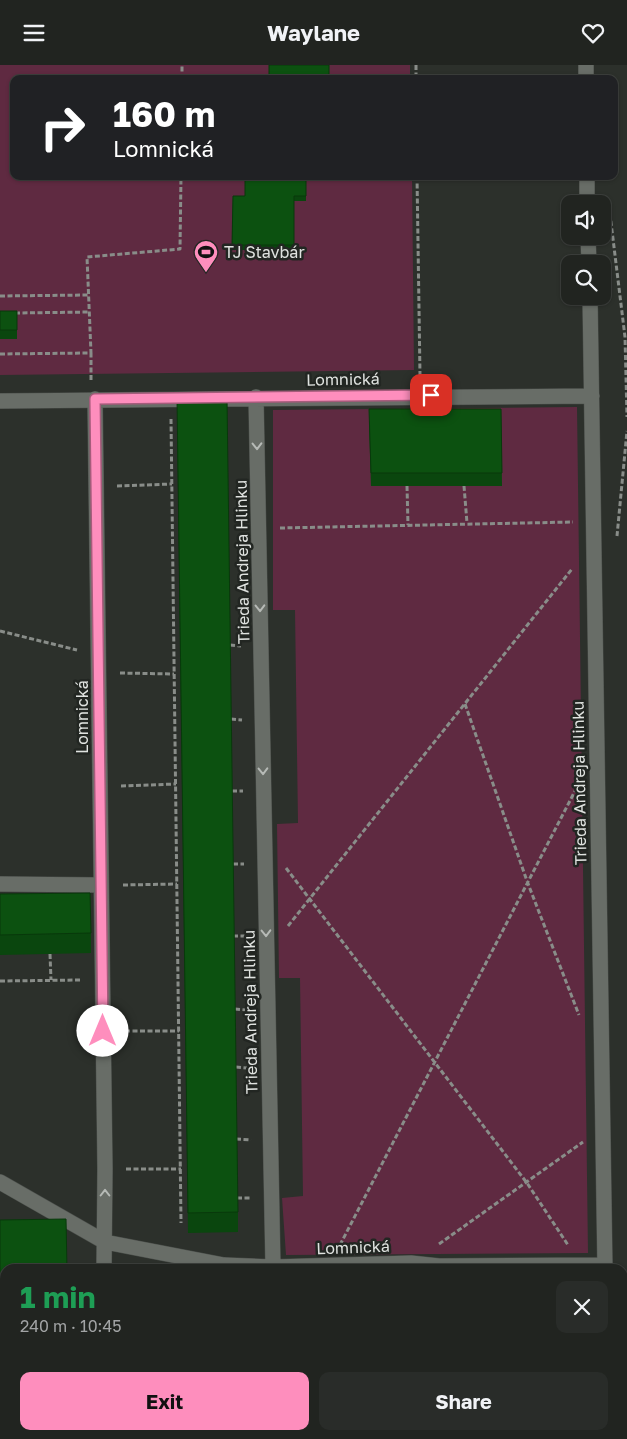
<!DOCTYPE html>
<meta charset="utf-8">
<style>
body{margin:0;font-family:"Golos Text",sans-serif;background:#292c29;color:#f1f3f6;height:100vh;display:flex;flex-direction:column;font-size:19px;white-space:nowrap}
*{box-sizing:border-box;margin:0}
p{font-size:16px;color:#a2a4a5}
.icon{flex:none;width:28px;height:28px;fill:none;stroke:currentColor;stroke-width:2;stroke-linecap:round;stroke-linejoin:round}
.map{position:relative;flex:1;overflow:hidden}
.details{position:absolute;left:0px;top:1199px;width:628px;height:176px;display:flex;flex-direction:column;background:#212420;border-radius:15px 15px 0 0;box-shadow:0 1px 4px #0004,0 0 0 1px #3e413e}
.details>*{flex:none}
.top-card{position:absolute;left:10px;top:10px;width:608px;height:105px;border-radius:10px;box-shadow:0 1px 4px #0004,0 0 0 1px #3e413e;background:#202124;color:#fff;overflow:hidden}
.buttons{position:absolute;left:561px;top:130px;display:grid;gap:10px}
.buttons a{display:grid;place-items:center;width:50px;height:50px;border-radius:10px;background:#212420;box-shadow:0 1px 4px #0004,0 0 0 1px #3e413e;font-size:25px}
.pin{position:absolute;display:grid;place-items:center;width:42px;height:42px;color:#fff;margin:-21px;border-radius:10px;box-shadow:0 2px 8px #0006}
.me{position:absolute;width:55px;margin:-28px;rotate:0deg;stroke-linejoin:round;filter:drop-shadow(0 0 4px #0008)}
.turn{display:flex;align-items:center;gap:18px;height:105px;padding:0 20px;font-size:22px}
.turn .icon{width:65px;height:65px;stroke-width:2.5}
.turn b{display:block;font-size:35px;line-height:42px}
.round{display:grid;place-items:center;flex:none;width:52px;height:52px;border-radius:10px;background:#292c29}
.headline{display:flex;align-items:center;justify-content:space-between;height:85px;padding:0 20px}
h1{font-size:30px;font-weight:700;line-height:38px;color:#1e9e55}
.cta{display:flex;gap:10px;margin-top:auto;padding:10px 20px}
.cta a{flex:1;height:58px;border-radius:10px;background:#fe8ebd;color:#111;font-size:20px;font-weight:700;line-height:58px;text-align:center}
.cta a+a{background:#292c29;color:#f1f3f6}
header{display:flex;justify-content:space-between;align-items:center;height:65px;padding:0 20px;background:#212420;font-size:22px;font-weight:700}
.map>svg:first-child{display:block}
.green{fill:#5f2a41}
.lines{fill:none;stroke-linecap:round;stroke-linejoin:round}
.street-casing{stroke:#494d49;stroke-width:16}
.path{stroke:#898d89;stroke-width:3;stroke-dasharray:5 2.5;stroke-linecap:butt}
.street{stroke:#686d67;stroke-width:15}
.wall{fill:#0a460e}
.shaded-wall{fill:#08390b}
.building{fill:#0c5110;stroke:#08390b}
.oneway{stroke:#b6bab6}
.route-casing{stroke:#a55c7b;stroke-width:12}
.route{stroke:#fe8ebd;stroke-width:9}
.labels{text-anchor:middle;stroke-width:5;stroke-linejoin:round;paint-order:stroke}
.poi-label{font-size:16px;fill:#e0e3e0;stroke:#222622;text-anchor:start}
.street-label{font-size:16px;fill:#e0e3e0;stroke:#222622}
</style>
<header><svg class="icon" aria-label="menu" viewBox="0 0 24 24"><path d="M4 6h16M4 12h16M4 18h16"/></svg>Waylane<svg class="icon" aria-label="heart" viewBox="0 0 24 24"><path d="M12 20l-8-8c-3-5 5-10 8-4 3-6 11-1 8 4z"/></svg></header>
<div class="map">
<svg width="627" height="1374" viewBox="0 0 627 1374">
<rect width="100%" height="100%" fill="#2c302b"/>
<path class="green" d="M 0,0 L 410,0 L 410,14 L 14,14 L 14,111 L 412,111 L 414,305 L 0,310 Z
M 577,342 L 588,1188 L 286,1190 L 282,1133 L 303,1131 L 300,913 L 279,913 L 277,759 L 298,758 L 295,545 L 273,545 L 273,345 Z"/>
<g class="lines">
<g class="street-casing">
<path id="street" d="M 586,0 L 586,14
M 587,111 L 587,139
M 588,171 L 589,199
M 590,231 L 605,1204
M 256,332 L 273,1202
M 95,334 L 105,1104 L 104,1204
M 0,336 L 592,331
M 0,819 L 100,820
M 0,1117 L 105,1177 L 224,1200 L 273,1202 L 411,1198 L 439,1201 L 605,1200
M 608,1370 L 608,1374
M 137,1374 L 139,1370
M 390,1374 L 396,1370
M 438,1374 L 439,1370"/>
</g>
<path class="path" d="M 416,0 L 416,14
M 182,14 L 182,0
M 417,111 L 420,310
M 609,141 L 625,272 L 627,352
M 0,231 L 89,230
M 15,248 L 90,247
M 0,289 L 91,288 L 87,192 L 180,184 L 181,111
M 91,315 L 91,288
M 171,354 L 181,1158
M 117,421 L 172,419
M 407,421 L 408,460
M 464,421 L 467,458
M 280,463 L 573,457
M 617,471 L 627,366
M 0,566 L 77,585
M 230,580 L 241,581
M 120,608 L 174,609
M 465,639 L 527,816 L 579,950
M 231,654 L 242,655
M 121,721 L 176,719
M 232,726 L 243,726
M 233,799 L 244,799
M 286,803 L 527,1118 L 568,1180
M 123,820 L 177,819
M 288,861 L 572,504
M 233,871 L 245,871
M 50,889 L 51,915
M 0,916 L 82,915
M 235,944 L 247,945
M 125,966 L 179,966
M 236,1002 L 247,1003
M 236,1074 L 251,1075
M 126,1104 L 181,1104
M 237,1133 L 252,1133
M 439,1179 L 583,1077
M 340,1180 L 575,726
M 90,1370 L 97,1374
M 2,1374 L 16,1370"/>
<use href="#street" class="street"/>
</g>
<path class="wall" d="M 306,111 L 306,136 L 294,136 L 294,185 L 232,185 L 233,131 L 245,131 Z
M 0,246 L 17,246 L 17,274 L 0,274 Z
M 501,344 L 502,421 L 371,421 L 369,357 Z
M 177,353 L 238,1147 L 238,1167 L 188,1168 Z
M 0,829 L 91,868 L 91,888 L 0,890 Z
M 0,1155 L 5,1204 L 5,1342 L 0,1342 Z"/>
<path class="shaded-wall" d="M 340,1370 L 347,1370 L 347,1374 L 334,1374 Z"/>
<path class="building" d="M 269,0 L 329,0 L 329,14 L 269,14 Z
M 245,111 L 306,111 L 306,131 L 294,131 L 294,180 L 232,180 L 233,131 L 245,131 Z
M 0,246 L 17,246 L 17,265 L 0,265 Z
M 177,333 L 227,333 L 238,1147 L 188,1148 Z
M 369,344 L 501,344 L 502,408 L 371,408 Z
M 90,828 L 91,868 L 0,870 L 0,829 Z
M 66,1154 L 67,1204 L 5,1204 L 5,1326 L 0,1326 L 0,1155 Z
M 173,1370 L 340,1370 L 334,1374 L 171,1374 Z"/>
<defs><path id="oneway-chevron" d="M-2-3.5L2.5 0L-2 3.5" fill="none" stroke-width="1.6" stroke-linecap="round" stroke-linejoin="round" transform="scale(1.25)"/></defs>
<g class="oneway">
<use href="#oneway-chevron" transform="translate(257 381) rotate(89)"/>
<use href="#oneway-chevron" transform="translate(260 543) rotate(89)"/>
<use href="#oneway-chevron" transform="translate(263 706) rotate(89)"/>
<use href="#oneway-chevron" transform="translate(266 868) rotate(89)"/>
<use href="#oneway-chevron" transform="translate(105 1128) rotate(-90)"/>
</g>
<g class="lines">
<g class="route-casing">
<path id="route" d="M 103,966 L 95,334 L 431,330"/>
</g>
<use href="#route" class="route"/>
</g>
<defs>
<g id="stadium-pin" transform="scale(1.25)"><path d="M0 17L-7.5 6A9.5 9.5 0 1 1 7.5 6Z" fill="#fe8ebd" stroke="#222622"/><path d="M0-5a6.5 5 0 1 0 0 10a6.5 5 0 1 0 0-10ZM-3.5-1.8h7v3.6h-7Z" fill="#111"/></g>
</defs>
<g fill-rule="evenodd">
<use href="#stadium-pin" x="206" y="187"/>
</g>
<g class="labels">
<g class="poi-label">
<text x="224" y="193">TJ Stavbár</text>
</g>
<g class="street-label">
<text transform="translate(343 314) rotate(-1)" y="6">Lomnická</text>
<text transform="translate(242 497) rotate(-91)" y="6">Trieda Andreja Hlinku</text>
<text transform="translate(82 652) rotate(-90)" y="6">Lomnická</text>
<text transform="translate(579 718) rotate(-91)" y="6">Trieda Andreja Hlinku</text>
<text transform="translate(250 947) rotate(-91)" y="6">Trieda Andreja Hlinku</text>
<text transform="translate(353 1182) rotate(-2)" y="6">Lomnická</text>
</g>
</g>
</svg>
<div class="buttons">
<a><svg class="icon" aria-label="sound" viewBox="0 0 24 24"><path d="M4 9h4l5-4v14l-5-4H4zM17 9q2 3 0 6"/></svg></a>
<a><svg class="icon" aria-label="search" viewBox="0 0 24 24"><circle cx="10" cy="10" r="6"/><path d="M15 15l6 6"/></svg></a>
</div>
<div class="pin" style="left:431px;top:330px;background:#d93025"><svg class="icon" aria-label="arrive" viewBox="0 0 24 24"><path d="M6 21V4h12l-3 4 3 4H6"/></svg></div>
<svg class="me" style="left:103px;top:966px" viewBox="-20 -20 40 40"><circle r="19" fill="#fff"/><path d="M0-13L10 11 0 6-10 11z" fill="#fe8ebd"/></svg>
<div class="top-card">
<div class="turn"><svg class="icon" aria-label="right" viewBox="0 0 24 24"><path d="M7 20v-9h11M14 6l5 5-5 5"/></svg><div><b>160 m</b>Lomnická</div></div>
</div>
<section class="details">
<div class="headline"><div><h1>1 min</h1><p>240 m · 10:45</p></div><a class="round"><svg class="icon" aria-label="close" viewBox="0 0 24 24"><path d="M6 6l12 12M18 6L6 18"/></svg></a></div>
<div class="cta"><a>Exit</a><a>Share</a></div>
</section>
</div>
